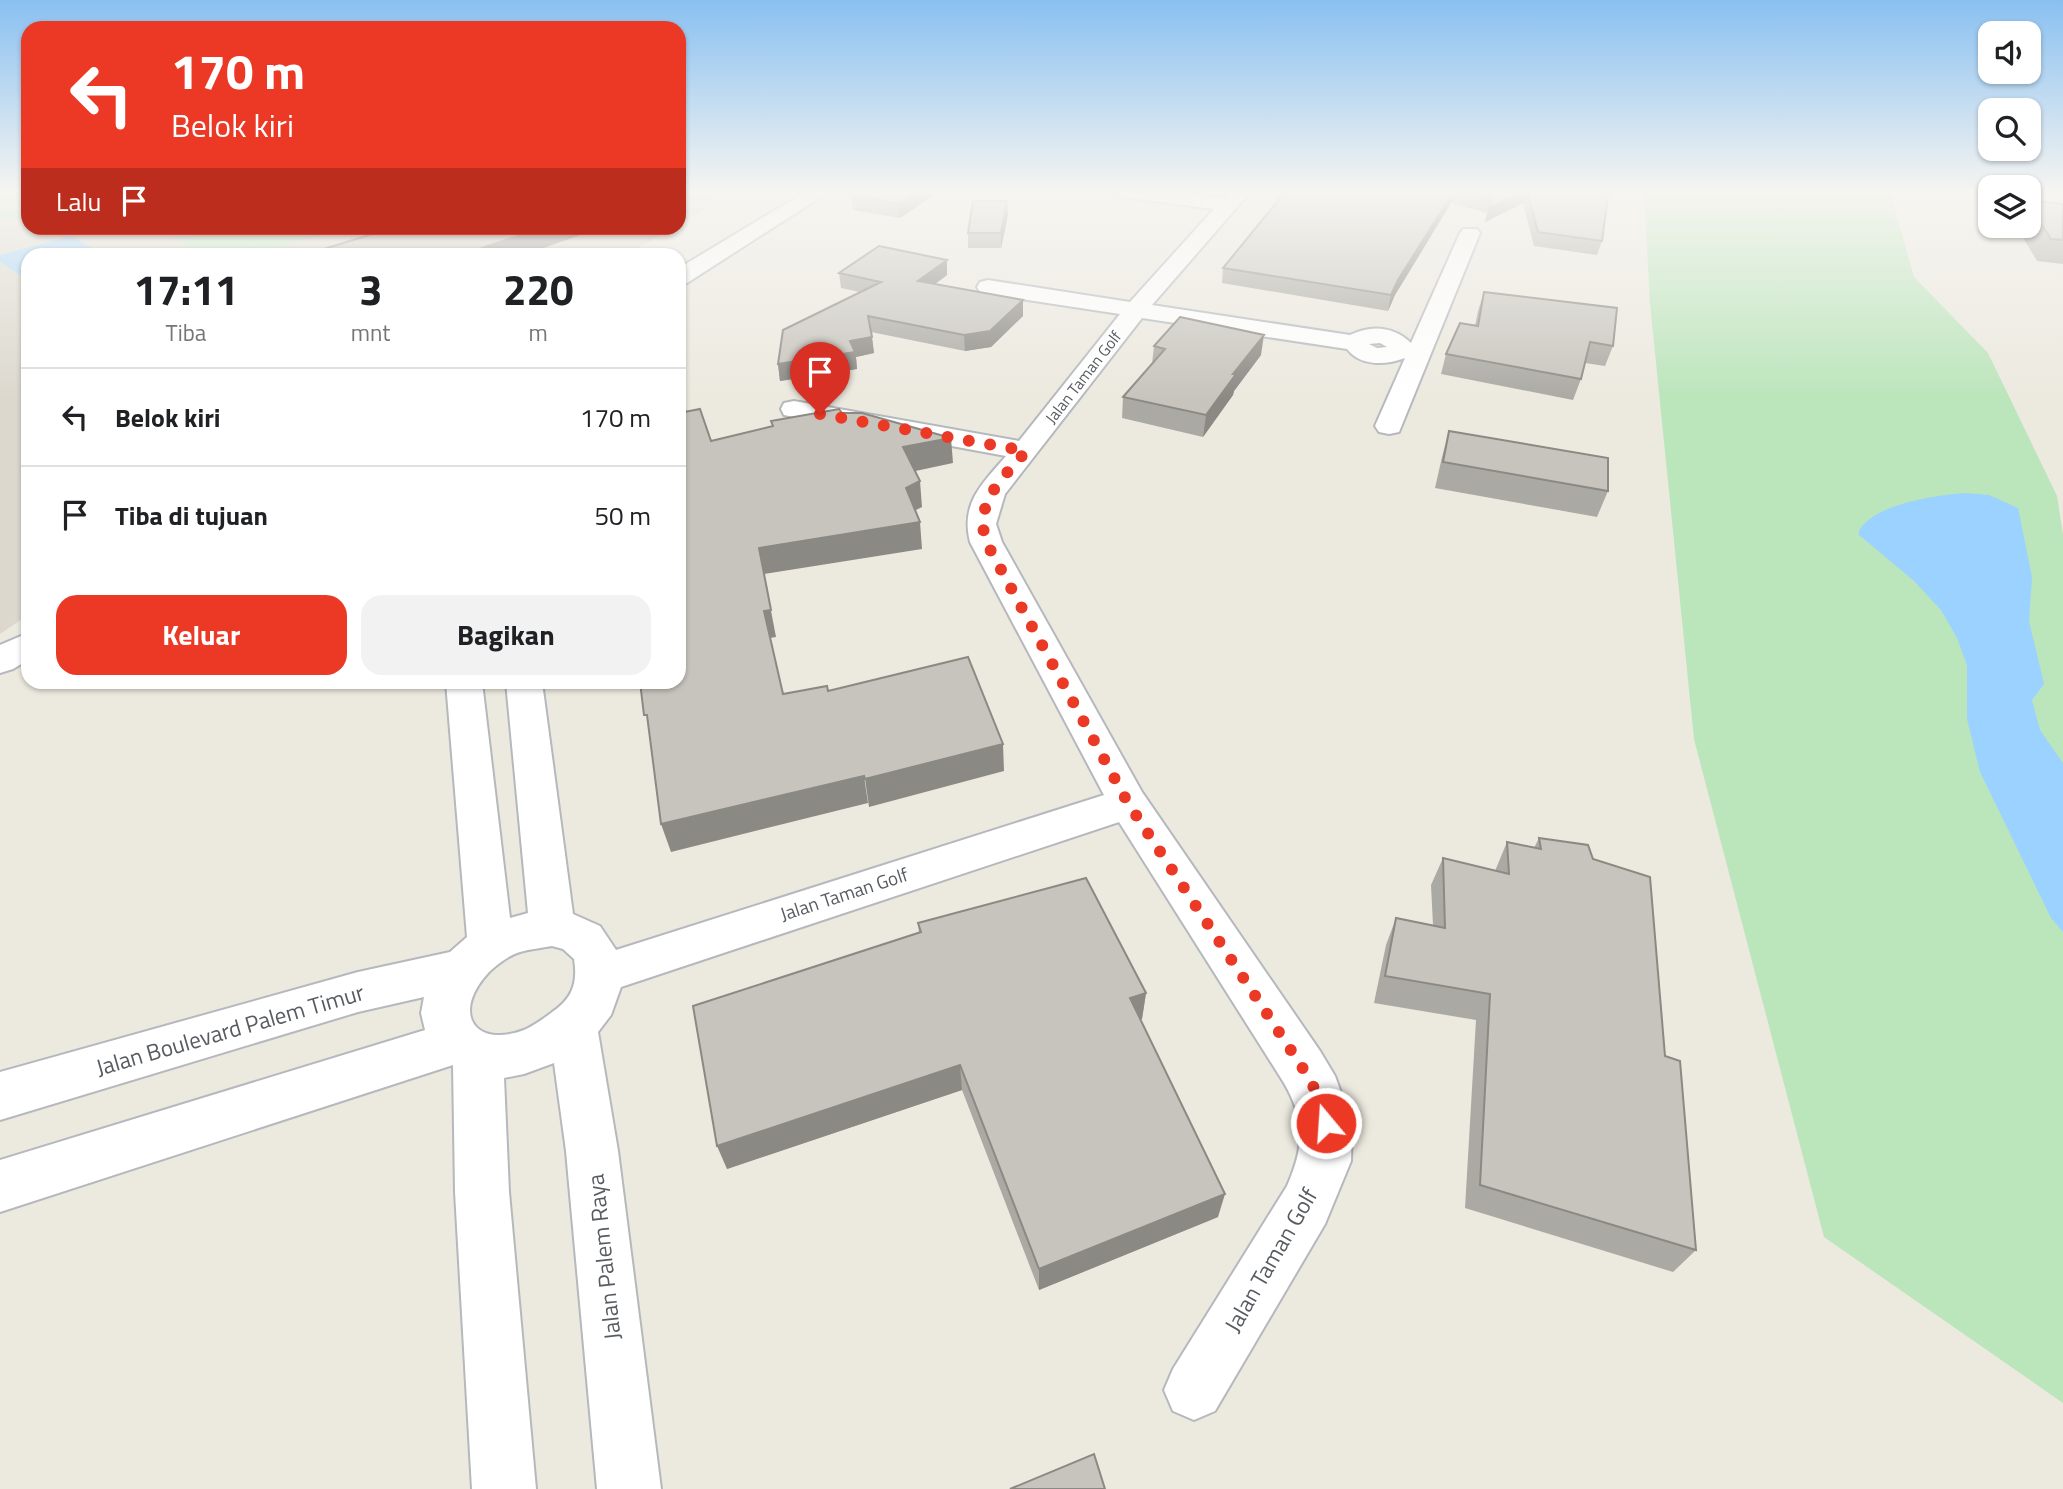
<!DOCTYPE html>
<html lang="id">
<style>
body{margin:0;font-family:"Titillium Web",sans-serif;background:#f2f2f2;color:#202124;height:100vh;display:flex;flex-direction:column;font-size:26px;white-space:nowrap}
*{box-sizing:border-box;margin:0}
p{font-size:23px;color:#757577}
.icon{flex:none;width:38px;height:38px;fill:none;stroke:currentColor;stroke-width:2;stroke-linecap:round;stroke-linejoin:round}
.map{position:relative;flex:1;overflow:hidden}
.drawer{position:absolute;left:21px;top:248px;width:665px;height:441px;display:flex;flex-direction:column;background:#fff;border-radius:21px;box-shadow:0 2px 5px #0004}
.drawer>*{flex:none}
.top-card{position:absolute;left:21px;top:21px;width:665px;height:214px;border-radius:21px;box-shadow:0 2px 5px #0004;background:#eb3926;color:#fff;overflow:hidden}
.controls{position:absolute;left:1978px;top:21px;display:grid;gap:14px}
.controls a{display:grid;place-items:center;width:63px;height:63px;border-radius:14px;background:#fff;box-shadow:0 2px 5px #0004;font-size:35px}
.pin{position:absolute;display:grid;place-items:center;width:60px;height:60px;color:#fff;margin:-72px -30px;border-radius:50% 50% 50% 0;rotate:-45deg;box-shadow:0 0 7px #0007}
.pin .icon{rotate:45deg}
.me{position:absolute;width:77px;margin:-38px;rotate:342deg;stroke-linejoin:round;filter:drop-shadow(0 0 5px #0008)}
.turn{display:flex;align-items:center;gap:24px;height:147px;padding:0 35px;font-size:32px}
.turn .icon{width:91px;height:91px;stroke-width:2.5}
.turn b{display:block;font-size:49px;line-height:60px}
.then{display:flex;align-items:center;height:66px;padding:0 35px;background:#0003;gap:14px;font-size:26px}
.eta{display:flex;justify-content:space-evenly;align-items:center;height:119px;text-align:center}
.eta b{font-size:42px;font-weight:700;line-height:49px}
.cta{display:flex;gap:14px;margin-top:auto;padding:14px 35px}
.cta a{flex:1;height:80px;border-radius:21px;background:#eb3926;color:#fff;font-size:28px;font-weight:700;line-height:80px;text-align:center}
.cta a+a{background:#f2f2f2;color:#202124}
ul{padding:0;list-style:none}
li{display:flex;align-items:center;gap:21px;height:98px;padding:0 35px;border-top:2px solid #e0e0e0}
li div{flex:1}
li b{display:block;font-size:26px}
li em{font-style:normal}
.map>svg:first-child{display:block}
.education{fill:#dcd8ce}
.green{fill:#bbe5bb}
.water{fill:#9cd2ff}
.lines{fill:none;stroke-linecap:round;stroke-linejoin:round}
.minor-casing{stroke:#b5b8bd;stroke-width:4}
.minor{fill:#fff;fill-rule:evenodd}
.wall{fill:#aba9a3}
.shaded-wall{fill:#8b8984}
.building{fill:#c7c4bd;stroke:#8b8984;stroke-width:2}
.route{stroke:#eb3926;stroke-width:12;stroke-dasharray:0 21.6}
.labels{text-anchor:middle;stroke-width:5;stroke-linejoin:round;paint-order:stroke}
.far-street-label{font-size:16px;fill:#585c61;stroke:#fff}
.street-label{font-size:19px;fill:#585c61;stroke:#fff}
.near-street-label{font-size:23px;fill:#585c61;stroke:#fff}
</style>
<div class="map">
<svg width="2063" height="1489" viewBox="0 0 2063 1489">
<rect width="100%" height="100%" fill="#ece9df"/>
<path class="education" d="M 0,191 L 28,191 L 28,228 L 673,228 L 624,256 L 28,256 L 28,615 L 0,634 Z
M 679,191 L 716,191 L 713,205 L 679,224 Z"/>
<path class="green" d="M 28,191 L 28,216 L 7,221 L 0,217 L 0,192 Z
M 1644,191 L 1890,191 L 1914,277 L 1988,353 L 2057,496 L 2063,535 L 2063,1403 L 1824,1237 L 1694,739 L 1650,303 Z
M 215,228 L 345,228 L 254,255 L 204,255 L 174,239 Z"/>
<path class="water" d="M 71,236 L 105,255 L 28,256 L 28,280 L 0,262 L 0,255 Z
M 1965,493 L 1989,495 L 2018,508 L 2032,577 L 2029,621 L 2044,684 L 2032,700 L 2040,730 L 2063,763 L 2063,932 L 2051,918 L 1980,772 L 1967,719 L 1967,665 L 1957,638 L 1941,610 L 1914,581 L 1858,534 C 1867,505 1937,495 1965,493 Z"/>
<g class="lines">
<g class="minor-casing">
<path id="minor" d="M 807,191 L 830,191 L 687,283 L 679,285 L 679,268 Z
M 1114,191 L 1164,191 L 1224,198 L 1231,191 L 1251,191 L 1152,305 L 1350,335 C 1372,324 1395,327 1411,343 L 1460,233 L 1463,229 L 1477,229 L 1480,233 L 1399,432 L 1389,434 L 1379,432 L 1375,426 L 1405,358 C 1386,365 1361,367 1347,349 L 1142,318 L 1005,494 L 996,524 L 1002,542 L 1142,792 L 1320,1051 L 1335,1076 L 1352,1123 L 1351,1161 L 1325,1224 L 1215,1411 L 1194,1420 L 1173,1411 L 1164,1390 L 1173,1369 L 1287,1186 C 1304,1147 1306,1121 1284,1083 L 1119,822 L 621,987 L 611,1015 L 598,1032 L 618,1151 L 661,1489 L 597,1489 L 566,1151 L 554,1063 L 524,1074 L 504,1078 L 509,1192 L 536,1489 L 472,1489 L 455,1192 L 453,1065 L 0,1212 L 0,1160 L 425,1030 L 421,1013 L 424,997 L 358,1012 L 0,1120 L 0,1072 L 358,972 L 450,952 L 467,937 L 446,682 L 482,682 L 510,918 L 528,913 L 506,682 L 542,682 L 573,914 L 600,926 L 616,950 L 1104,795 L 970,542 C 960,503 983,483 1006,456 L 794,417 L 784,415 L 781,409 L 784,403 L 794,401 L 1019,441 L 1120,314 L 988,294 L 980,292 L 977,287 L 980,282 L 988,280 L 1130,302 L 1214,209 L 1123,197 L 1116,195 ZM 1380,343 L 1387,347 L 1377,348 L 1369,344 ZM 552,946 L 563,949 L 574,959 C 578,984 572,999 551,1013 C 543,1019 533,1026 524,1030 C 472,1049 452,1011 489,972 C 498,964 509,955 520,952 C 530,949 542,948 552,946 Z
M 28,633 L 28,660 L 13,669 L 0,673 L 0,645 Z"/>
</g>
<use href="#minor" class="minor"/>
</g>
<path class="wall" d="M 940,191 L 900,218 L 853,210 L 851,195 Z
M 1286,191 L 1587,191 L 1602,241 L 1597,255 L 1534,246 L 1523,203 L 1485,222 L 1487,213 L 1451,203 L 1395,295 L 1388,311 L 1222,283 L 1223,268 Z
M 2028,200 L 2063,204 L 2063,264 L 2037,261 L 2016,226 L 2028,226 Z
M 1008,215 L 1001,248 L 968,248 L 968,233 Z
M 839,273 L 947,275 L 935,284 L 1023,316 L 991,347 L 965,351 L 871,332 L 874,353 L 856,357 L 857,369 L 780,381 L 778,364 L 860,292 L 841,288 Z
M 1484,292 L 1613,346 L 1605,366 L 1585,363 L 1581,379 L 1573,400 L 1441,374 L 1446,354 L 1475,326 L 1478,311 Z
M 1154,346 L 1261,355 L 1234,391 L 1233,395 L 1203,437 L 1122,418 L 1123,397 L 1152,364 Z
M 1449,431 L 1608,491 L 1597,517 L 1435,488 L 1442,457 Z
M 1539,838 L 1593,859 L 1665,1056 L 1696,1250 L 1673,1272 L 1465,1208 L 1476,1020 L 1374,1003 L 1386,945 L 1396,918 L 1433,925 L 1431,885 L 1443,858 L 1495,871 L 1507,842 L 1534,848 Z
M 918,923 L 1146,993 L 1142,1019 L 1140,1019 L 1218,1217 L 1039,1290 L 962,1090 L 727,1169 L 919,933 Z"/>
<path class="shaded-wall" d="M 918,191 L 940,191 L 900,218 L 898,204 Z
M 1454,191 L 1451,203 L 1395,295 L 1388,311 L 1391,295 L 1398,280 Z
M 1524,191 L 1526,191 L 1523,203 L 1485,222 L 1489,208 Z
M 1007,201 L 1008,215 L 1001,248 L 1001,233 Z
M 542,228 L 601,228 L 520,256 L 458,256 Z
M 947,260 L 947,275 L 919,296 L 918,281 Z
M 1023,300 L 1023,316 L 991,347 L 965,351 L 964,335 Z
M 1264,335 L 1261,355 L 1234,391 L 1233,395 L 1203,437 L 1206,415 L 1233,374 Z
M 872,337 L 874,353 L 856,357 L 857,369 L 780,381 L 778,364 L 850,341 Z
M 951,438 L 953,463 L 906,473 L 903,447 Z
M 920,481 L 922,507 L 908,514 L 906,488 Z
M 920,522 L 922,549 L 764,574 L 776,637 L 770,638 L 764,611 L 759,548 Z
M 1003,744 L 1004,771 L 869,807 L 865,779 Z
M 864,776 L 868,803 L 671,852 L 661,824 Z
M 1146,993 L 1142,1019 L 1127,1024 L 1130,998 Z
M 960,1065 L 962,1090 L 727,1169 L 717,1146 Z
M 1225,1194 L 1218,1217 L 1039,1290 L 1039,1269 Z"/>
<path class="building" d="M 859,191 L 918,191 L 898,204 L 851,195 Z
M 1286,191 L 1454,191 L 1398,280 L 1391,295 L 1223,268 Z
M 1459,191 L 1524,191 L 1489,208 L 1491,199 Z
M 1527,191 L 1587,191 L 1608,196 L 1602,241 L 1538,232 Z
M 2028,200 L 2063,204 L 2063,240 L 2051,239 L 2028,204 Z
M 973,201 L 1007,201 L 1001,233 L 968,233 Z
M 392,228 L 542,228 L 458,256 L 301,256 Z
M 879,246 L 947,260 L 918,281 L 1023,300 L 990,331 L 964,335 L 868,316 L 872,337 L 850,341 L 855,352 L 778,364 L 783,330 L 881,282 L 839,273 Z
M 1484,292 L 1617,308 L 1613,346 L 1590,342 L 1581,379 L 1446,354 L 1460,323 L 1478,326 Z
M 1180,317 L 1264,335 L 1233,374 L 1236,374 L 1206,415 L 1123,397 L 1165,349 L 1154,346 Z
M 700,409 L 711,441 L 773,426 L 771,421 L 839,409 L 842,413 L 862,413 L 951,438 L 903,447 L 920,481 L 906,488 L 920,522 L 759,548 L 771,610 L 764,611 L 783,694 L 827,686 L 828,691 L 968,657 L 1003,744 L 865,779 L 864,776 L 661,824 L 647,715 L 644,715 L 640,682 L 679,682 L 679,413 Z
M 1449,431 L 1608,458 L 1608,491 L 1443,462 Z
M 1539,838 L 1588,845 L 1593,859 L 1650,877 L 1665,1056 L 1680,1061 L 1696,1250 L 1480,1185 L 1490,994 L 1385,976 L 1396,918 L 1445,928 L 1443,858 L 1509,874 L 1507,842 L 1541,849 Z
M 1086,878 L 1146,993 L 1130,998 L 1225,1194 L 1039,1269 L 960,1065 L 717,1146 L 693,1006 L 921,932 L 918,923 Z
M 1094,1454 L 1105,1489 L 1010,1489 Z"/>
<linearGradient id="sky" x2="0" y2="1"><stop stop-color="#89c0f1"/><stop offset="0.48" stop-color="#f6f5f1"/><stop offset="1" stop-color="#f6f5f1" stop-opacity="0"/></linearGradient>
<rect width="2063" height="399" fill="url(#sky)"/>
<g class="lines">
<path class="route" d="M 820,414 L 1026,451 C 1002,480 974,501 986,542 L 1128,803 L 1302,1067 L 1317,1093 L 1326,1123"/>
</g>
<g class="labels">
<g class="far-street-label">
<text transform="translate(1083 377) rotate(-52)" y="6">Jalan Taman Golf</text>
</g>
<g class="street-label">
<text transform="translate(844 894) rotate(-18)" y="7">Jalan Taman Golf</text>
</g>
<g class="near-street-label">
<text transform="translate(230 1030) rotate(-16)" y="8">Jalan Boulevard Palem Timur</text>
<text transform="translate(604 1257) rotate(-96)" y="8">Jalan Palem Raya</text>
<text transform="translate(1271 1260) rotate(-60)" y="8">Jalan Taman Golf</text>
</g>
</g>
</svg>
<div class="controls">
<a><svg class="icon" aria-label="sound" viewBox="0 0 24 24"><path d="M4 9h4l5-4v14l-5-4H4zM17 9q2 3 0 6"/></svg></a>
<a><svg class="icon" aria-label="search" viewBox="0 0 24 24"><circle cx="10" cy="10" r="6"/><path d="M15 15l6 6"/></svg></a>
<a><svg class="icon" aria-label="layers" viewBox="0 0 24 24"><path d="M12 4l9 5-9 5-9-5zM3 14l9 5 9-5"/></svg></a>
</div>
<div class="pin" style="left:820px;top:414px;background:#d93025"><svg class="icon" aria-label="arrive" viewBox="0 0 24 24"><path d="M6 21V4h12l-3 4 3 4H6"/></svg></div>
<svg class="me" style="left:1326px;top:1123px" viewBox="-20 -20 40 40"><circle r="17" fill="#eb3926" stroke="#fff" stroke-width="3"/><path d="M0-11L8 9 0 5-8 9z" fill="#fff"/></svg>
<div class="top-card">
<div class="turn"><svg class="icon" aria-label="left" viewBox="0 0 24 24"><path d="M17 20v-9H6M10 6l-5 5 5 5"/></svg><div><b>170 m</b>Belok kiri</div></div>
<div class="then">Lalu<svg class="icon" aria-label="arrive" viewBox="0 0 24 24"><path d="M6 21V4h12l-3 4 3 4H6"/></svg></div>
</div>
<section class="drawer">
<div class="eta">
<div><b>17:11</b><p>Tiba</p></div>
<div><b>3</b><p>mnt</p></div>
<div><b>220</b><p>m</p></div>
</div>
<ul>
<li><svg class="icon" aria-label="left" viewBox="0 0 24 24"><path d="M17 20v-9H6M10 6l-5 5 5 5"/></svg><div><b>Belok kiri</b></div><em>170 m</em></li>
<li><svg class="icon" aria-label="arrive" viewBox="0 0 24 24"><path d="M6 21V4h12l-3 4 3 4H6"/></svg><div><b>Tiba di tujuan</b></div><em>50 m</em></li>
</ul>
<div class="cta"><a>Keluar</a><a>Bagikan</a></div>
</section>
</div>
